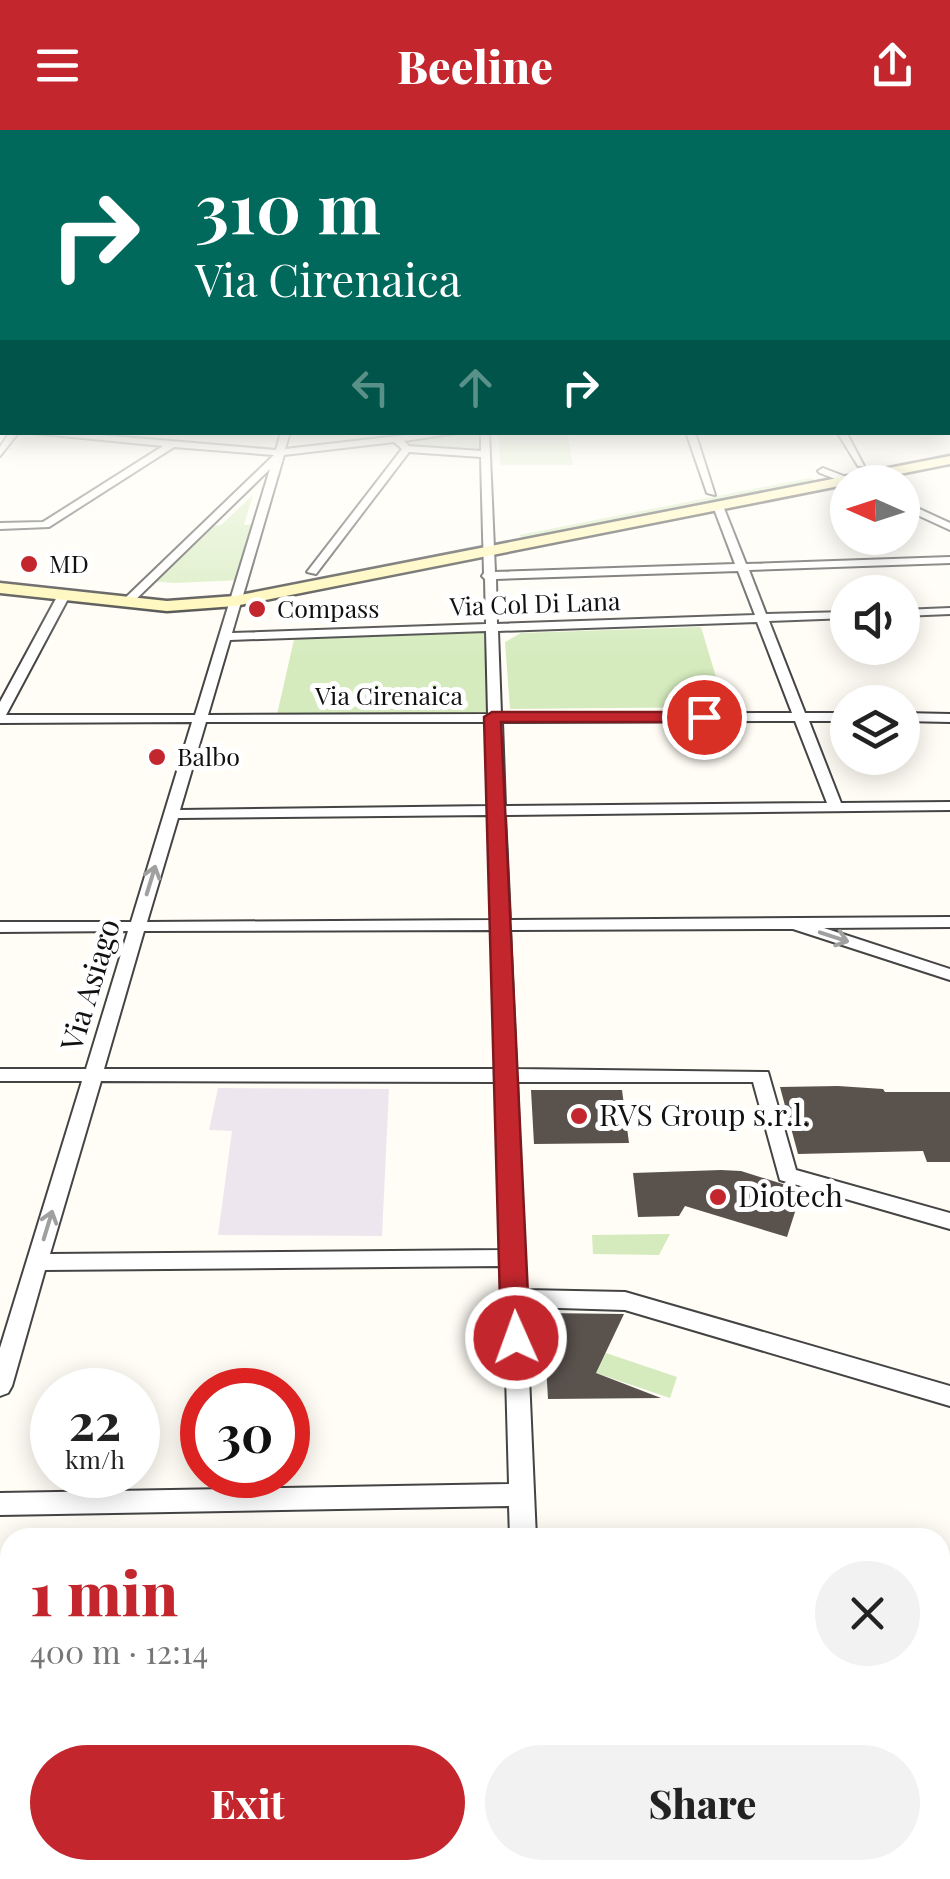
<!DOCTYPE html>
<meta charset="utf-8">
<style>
body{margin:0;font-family:"Playfair Display",serif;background:#f2f2f2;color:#222;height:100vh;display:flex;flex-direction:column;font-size:38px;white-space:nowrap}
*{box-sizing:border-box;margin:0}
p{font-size:32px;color:#767676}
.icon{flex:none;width:55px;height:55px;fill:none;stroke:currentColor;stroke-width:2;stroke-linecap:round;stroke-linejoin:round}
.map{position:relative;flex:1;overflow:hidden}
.panel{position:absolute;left:0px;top:1398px;width:950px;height:352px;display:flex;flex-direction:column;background:#fff;border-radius:30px 30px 0 0;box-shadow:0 5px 25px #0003}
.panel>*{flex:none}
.guide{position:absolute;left:0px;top:0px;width:950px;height:305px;box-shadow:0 5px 25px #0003;background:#00695c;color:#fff;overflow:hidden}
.needle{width:65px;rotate:273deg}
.fabs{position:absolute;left:830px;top:335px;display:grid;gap:20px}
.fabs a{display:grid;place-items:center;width:90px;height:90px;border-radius:50%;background:#fff;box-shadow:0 5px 25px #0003;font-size:50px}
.speed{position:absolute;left:30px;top:1238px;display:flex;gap:20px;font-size:50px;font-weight:700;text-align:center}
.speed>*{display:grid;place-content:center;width:130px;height:130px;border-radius:50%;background:#fff;box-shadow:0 5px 25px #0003;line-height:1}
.speed small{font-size:25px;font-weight:400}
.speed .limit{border:15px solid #d22;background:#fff;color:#111}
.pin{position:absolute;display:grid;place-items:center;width:85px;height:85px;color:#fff;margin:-42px;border:5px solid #fff;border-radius:50%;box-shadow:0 2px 10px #0007}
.me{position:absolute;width:110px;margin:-55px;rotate:358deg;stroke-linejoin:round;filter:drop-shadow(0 0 8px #0008)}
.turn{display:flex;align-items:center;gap:35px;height:210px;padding:0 30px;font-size:45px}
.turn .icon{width:130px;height:130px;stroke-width:2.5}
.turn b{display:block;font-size:70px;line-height:85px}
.lanes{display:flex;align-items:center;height:95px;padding:0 30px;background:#0003;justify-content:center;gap:50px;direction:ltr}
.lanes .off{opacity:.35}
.round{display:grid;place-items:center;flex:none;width:105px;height:105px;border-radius:52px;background:#f2f2f2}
.head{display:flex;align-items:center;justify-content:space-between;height:170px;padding:0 30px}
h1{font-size:60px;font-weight:800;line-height:75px;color:#c4262e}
.button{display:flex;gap:20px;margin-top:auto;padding:20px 30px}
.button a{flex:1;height:115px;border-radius:60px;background:#c4262e;color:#fff;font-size:40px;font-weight:800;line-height:115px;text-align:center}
.button a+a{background:#f2f2f2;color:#222}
header{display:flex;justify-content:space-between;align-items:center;height:130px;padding:0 30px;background:#c4262e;color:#fff;font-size:45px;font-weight:800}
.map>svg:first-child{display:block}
.industrial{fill:#eee6ef}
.green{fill:#d5ebbd}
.building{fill:#5a524d}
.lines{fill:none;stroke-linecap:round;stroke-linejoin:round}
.minor-casing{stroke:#444;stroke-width:4}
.secondary-casing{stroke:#333;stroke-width:5}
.minor{fill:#fff;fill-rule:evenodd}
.secondary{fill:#fff6b0;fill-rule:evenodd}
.oneway{stroke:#a0a0a0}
.route{fill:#c4262e;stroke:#7f191e;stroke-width:2.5}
.poi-dot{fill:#c4262e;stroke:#fff;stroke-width:4}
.labels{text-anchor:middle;stroke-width:10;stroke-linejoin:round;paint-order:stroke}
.far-poi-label{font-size:25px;fill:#111;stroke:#fff;text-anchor:start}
.far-street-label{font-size:25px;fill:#111;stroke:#fff}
.street-label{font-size:30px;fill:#111;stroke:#fff}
.poi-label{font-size:30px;fill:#111;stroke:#fff;text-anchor:start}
</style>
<header><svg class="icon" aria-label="menu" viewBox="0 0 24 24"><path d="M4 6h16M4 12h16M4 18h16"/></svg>Beeline<svg class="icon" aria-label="share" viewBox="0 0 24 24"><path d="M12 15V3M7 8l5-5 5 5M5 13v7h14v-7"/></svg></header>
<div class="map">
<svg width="950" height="1749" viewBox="0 0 950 1749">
<rect width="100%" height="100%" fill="#fffdf5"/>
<path class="industrial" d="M 218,958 L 389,959 L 382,1106 L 218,1105 L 232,1001 L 209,1000 Z"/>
<path class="green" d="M 459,303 L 485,303 L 485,324 L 407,319 L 397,310 Z
M 499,303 L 567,303 L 573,335 L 500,335 Z
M 809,348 L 818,351 L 525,410 L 519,405 Z
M 253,365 L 244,395 L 258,394 L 242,450 L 174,453 L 148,451 L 204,397 L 221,395 Z
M 701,497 L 725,577 L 510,579 L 505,512 L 521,503 Z
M 489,498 L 493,587 L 276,589 L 295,505 Z
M 670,1104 L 659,1125 L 593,1124 L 592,1105 Z
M 606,1223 L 677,1247 L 670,1268 L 596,1243 Z
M 576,1740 L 685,1740 L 686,1749 L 576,1749 Z"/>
<path class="building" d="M 838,956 L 883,959 L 885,962 L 950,962 L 950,1032 L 927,1032 L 923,1021 L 798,1024 L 780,957 Z
M 531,960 L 622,960 L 629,1013 L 534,1014 Z
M 721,1040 L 741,1041 L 802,1060 L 787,1107 L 685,1076 L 679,1086 L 638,1087 L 633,1043 Z
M 543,1183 L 624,1184 L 596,1243 L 661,1268 L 548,1269 Z"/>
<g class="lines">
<g class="minor-casing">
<path id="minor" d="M 10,302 L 19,302 L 0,326 L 0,317 Z
M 22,302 L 64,302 L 276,320 L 281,302 L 290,302 L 285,319 L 432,302 L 463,302 L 404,311 L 409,316 L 481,321 L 481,302 L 489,302 L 495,442 L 735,434 L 713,376 L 718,373 L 723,376 L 746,434 L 950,427 L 950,433 L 749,440 L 766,484 L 848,482 L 848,488 L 769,491 L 805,583 L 848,583 L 848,591 L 809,591 L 841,673 L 950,672 L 950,680 L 505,685 L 510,790 L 950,787 L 950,797 L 824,798 L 950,839 L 950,850 L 793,799 L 510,800 L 516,939 L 768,942 L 796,1040 L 950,1083 L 950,1099 L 780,1050 L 753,952 L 517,952 L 525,1160 L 625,1162 L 950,1256 L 950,1276 L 625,1180 L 526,1177 L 536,1408 L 510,1408 L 509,1376 L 0,1385 L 0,1363 L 509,1354 L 503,1136 L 45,1140 L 12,1256 L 8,1263 L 0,1266 L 0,1218 L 82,951 L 0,951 L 0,939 L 86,939 L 128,801 L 0,802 L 0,792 L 131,792 L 192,592 L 0,593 L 0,572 L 58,465 L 64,462 L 70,465 L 6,585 L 195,585 L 270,339 L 131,474 L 121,472 L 274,325 L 174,317 L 49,397 L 0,399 L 0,393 L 43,392 L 163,316 ZM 394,312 L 402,319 L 307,442 L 316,444 L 409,322 L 481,327 L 484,443 L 482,446 L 485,449 L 486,494 L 232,503 L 284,325 ZM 738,441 L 755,485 L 497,494 L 496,449 ZM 757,492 L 792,583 L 501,584 L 498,501 ZM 486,501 L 488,584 L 208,585 L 230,510 ZM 795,591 L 827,673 L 505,676 L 502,592 ZM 206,592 L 488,592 L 491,676 L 180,680 ZM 491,685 L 494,790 L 147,792 L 178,688 ZM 494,800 L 498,939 L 104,939 L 144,801 ZM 101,951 L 498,952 L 502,1120 L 50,1124 Z
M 686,302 L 695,302 L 715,365 L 707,363 Z
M 837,302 L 846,302 L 864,336 L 858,336 Z
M 823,338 L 854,350 L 856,352 L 848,354 L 820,343 L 818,341 Z
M 902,371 L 950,393 L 950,400 L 902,378 Z
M 950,478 L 950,484 L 902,486 L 902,480 Z
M 902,583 L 950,584 L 950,592 L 902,591 Z
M 940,1495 L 950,1495 L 950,1521 L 940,1521 Z
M 521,1740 L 551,1740 L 551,1749 L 521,1749 Z"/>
</g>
<g class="secondary-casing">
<path id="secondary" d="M 950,326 L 950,334 L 235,476 L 167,481 L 0,463 L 0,453 L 167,471 L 235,466 Z"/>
</g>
<use href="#minor" class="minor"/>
<use href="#secondary" class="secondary"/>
</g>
<defs><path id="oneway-shaft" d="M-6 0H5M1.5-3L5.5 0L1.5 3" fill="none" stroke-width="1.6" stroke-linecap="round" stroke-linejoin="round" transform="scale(2.5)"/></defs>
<g class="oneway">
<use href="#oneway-shaft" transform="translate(151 750) rotate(-73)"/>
<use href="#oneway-shaft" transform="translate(834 807) rotate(18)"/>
<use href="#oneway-shaft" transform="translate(48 1095) rotate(-73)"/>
</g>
<linearGradient id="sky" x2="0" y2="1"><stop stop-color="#95c6ee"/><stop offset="0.54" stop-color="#fffefa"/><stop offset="1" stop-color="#fffefa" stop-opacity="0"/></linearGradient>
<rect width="950" height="530" fill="url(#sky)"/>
<path class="route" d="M 492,582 L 704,582 L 713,587 L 704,592 L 501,592 L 530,1208 L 526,1216 L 516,1220 L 505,1216 L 501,1208 L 484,587 Z"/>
<g class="poi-dot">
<circle cx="29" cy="434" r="10"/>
<circle cx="257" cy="479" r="10"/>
<circle cx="157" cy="627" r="10"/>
<circle cx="579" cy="986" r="10"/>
<circle cx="718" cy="1067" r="10"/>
</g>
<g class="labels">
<g class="far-poi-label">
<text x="49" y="443">MD</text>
<text x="277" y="488">Compass</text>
<text x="177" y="636">Balbo</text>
</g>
<g class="far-street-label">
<text transform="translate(535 474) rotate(-2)" y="9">Via Col Di Lana</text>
<text x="389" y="575">Via Cirenaica</text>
</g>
<g class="street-label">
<text transform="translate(91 855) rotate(-73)" y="10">Via Asiago</text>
</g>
<g class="poi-label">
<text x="599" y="996">RVS Group s.r.l.</text>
<text x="738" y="1077">Diotech</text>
</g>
</g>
</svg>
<div class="fabs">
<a><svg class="needle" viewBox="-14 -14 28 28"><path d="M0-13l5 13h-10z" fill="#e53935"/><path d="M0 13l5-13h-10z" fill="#767676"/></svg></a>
<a><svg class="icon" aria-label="sound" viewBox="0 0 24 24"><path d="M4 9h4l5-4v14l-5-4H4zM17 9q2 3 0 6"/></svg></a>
<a><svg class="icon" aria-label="layers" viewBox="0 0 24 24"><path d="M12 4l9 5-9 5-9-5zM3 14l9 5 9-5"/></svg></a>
</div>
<div class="speed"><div>22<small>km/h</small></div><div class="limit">30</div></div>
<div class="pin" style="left:704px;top:587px;background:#d93025"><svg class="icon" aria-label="arrive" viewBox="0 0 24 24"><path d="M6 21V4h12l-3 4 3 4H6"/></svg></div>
<svg class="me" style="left:516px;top:1208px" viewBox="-20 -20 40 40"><circle r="17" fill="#c4262e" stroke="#fff" stroke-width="3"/><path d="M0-11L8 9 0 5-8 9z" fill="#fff"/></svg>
<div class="guide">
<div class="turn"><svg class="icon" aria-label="right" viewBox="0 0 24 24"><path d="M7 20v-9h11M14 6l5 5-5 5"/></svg><div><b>310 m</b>Via Cirenaica</div></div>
<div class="lanes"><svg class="icon off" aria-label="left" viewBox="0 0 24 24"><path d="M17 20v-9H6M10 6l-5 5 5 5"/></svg><svg class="icon off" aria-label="ahead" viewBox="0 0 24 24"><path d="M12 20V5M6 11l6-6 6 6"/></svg><svg class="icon" aria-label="right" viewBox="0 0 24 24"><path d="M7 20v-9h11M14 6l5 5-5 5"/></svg></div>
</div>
<section class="panel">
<div class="head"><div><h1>1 min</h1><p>400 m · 12:14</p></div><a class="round"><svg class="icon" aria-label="close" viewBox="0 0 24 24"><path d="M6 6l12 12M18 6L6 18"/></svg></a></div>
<div class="button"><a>Exit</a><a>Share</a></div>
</section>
</div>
